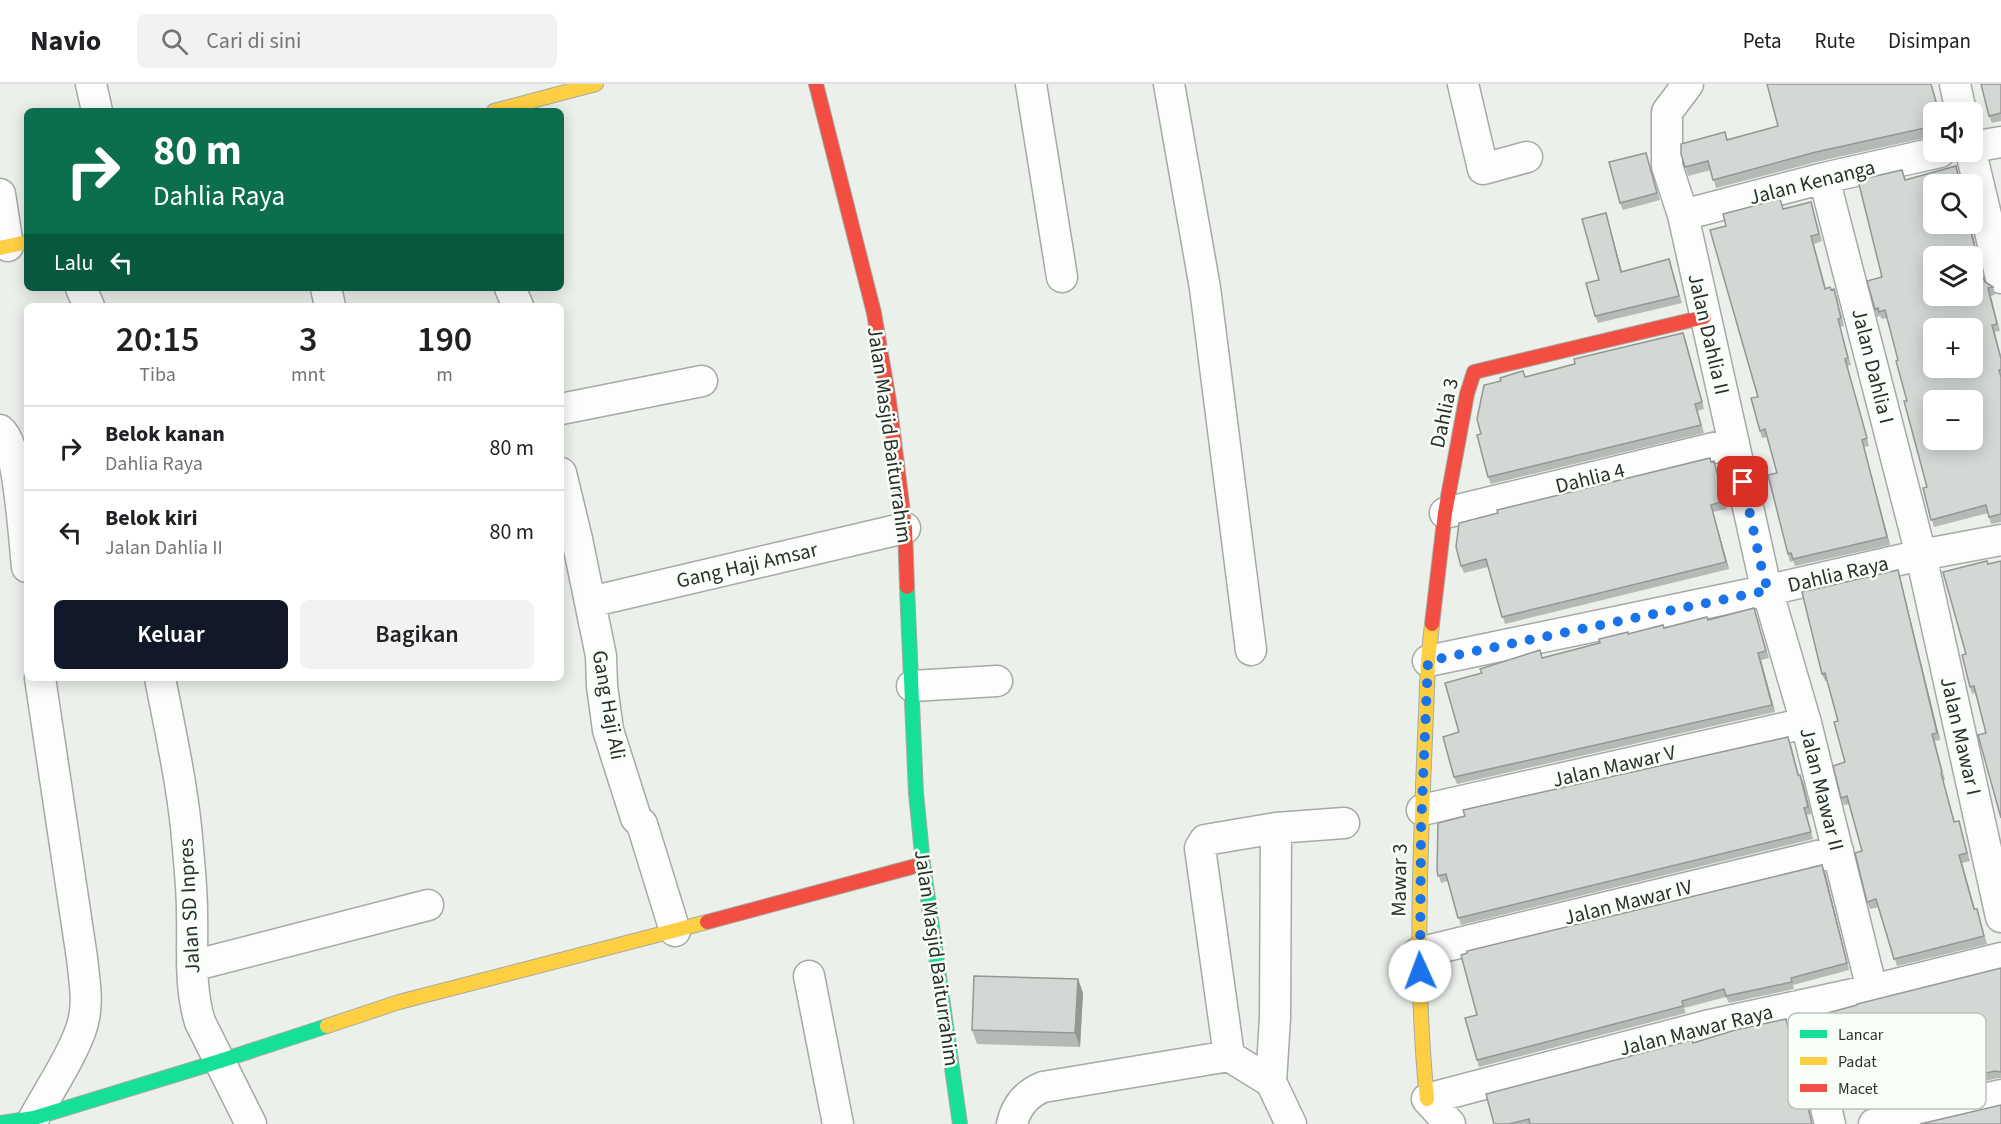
<!DOCTYPE html>
<html lang="id">
<meta charset="utf-8">
<style>
body{margin:0;font-family:"Source Sans 3",sans-serif;background:#f2f2f2;color:#202124;height:100vh;display:flex;flex-direction:column;font-size:22px;white-space:nowrap}
*{box-sizing:border-box;margin:0}
p{font-size:20px;color:#757577}
.icon{flex:none;width:33px;height:33px;fill:none;stroke:currentColor;stroke-width:2;stroke-linecap:round;stroke-linejoin:round}
.map{position:relative;flex:1;overflow:hidden}
.details{position:absolute;left:24px;top:219px;width:540px;height:378px;display:flex;flex-direction:column;background:#fff;border-radius:9px;box-shadow:0 3px 15px #0003}
.details>*{flex:none}
.top-card{position:absolute;left:24px;top:24px;width:540px;height:183px;border-radius:9px;box-shadow:0 3px 15px #0003;background:#0b6e4f;color:#fff;overflow:hidden}
.controls{position:absolute;left:1923px;top:18px;display:grid;gap:12px}
.controls a{display:grid;place-items:center;width:60px;height:60px;border-radius:9px;background:#fff;box-shadow:0 3px 15px #0003;font-size:30px}
.pin{position:absolute;display:grid;place-items:center;width:51px;height:51px;color:#fff;margin:-26px;border-radius:12px;box-shadow:0 3px 9px #0006}
.me{position:absolute;width:66px;margin:-33px;rotate:358deg;stroke-linejoin:round;filter:drop-shadow(0 0 4px #0008)}
.turn{display:flex;align-items:center;gap:21px;height:126px;padding:0 30px;font-size:27px}
.turn .icon{width:78px;height:78px;stroke-width:2.5}
.turn b{display:block;font-size:42px;line-height:51px}
.then{display:flex;align-items:center;height:57px;padding:0 30px;background:#0003;gap:12px;font-size:22px}
.eta{display:flex;justify-content:space-evenly;align-items:center;height:102px;text-align:center}
.eta b{font-size:36px;font-weight:600;line-height:42px}
.cta{display:flex;gap:12px;margin-top:auto;padding:12px 30px}
.cta a{flex:1;height:69px;border-radius:9px;background:#111827;color:#fff;font-size:24px;font-weight:600;line-height:69px;text-align:center}
.cta a+a{background:#f2f2f2;color:#202124}
ul{padding:0;list-style:none}
li{display:flex;align-items:center;gap:18px;height:84px;padding:0 30px;border-top:2px solid #e0e0e0}
li div{flex:1}
li b{display:block;font-size:22px}
li em{font-style:normal}
header{display:flex;align-items:center;gap:36px;box-sizing:border-box;height:84px;padding:0 30px;background:#fff;border-bottom:2px solid #e0e0e0}
header strong{font-size:28px}
nav{display:flex;gap:33px;margin-inline-start:auto;font-size:21px}
.search{width:420px;height:54px;background:#f2f2f2;display:flex;align-items:center;gap:15px;box-sizing:border-box;padding:0 21px;border-radius:9px;color:#757577;font-size:22px}
.map>svg:first-child{display:block}
.lines{fill:none;stroke-linecap:round;stroke-linejoin:round}
.street-casing{stroke:#a5aaa5;stroke-width:33}
.fast-casing{stroke:#a5aaa5;stroke-width:16}
.slow-casing{stroke:#a5aaa5;stroke-width:16}
.jam-casing{stroke:#a5aaa5;stroke-width:16}
.street{stroke:#fcfdfc;stroke-width:30}
.fast{stroke:#16e098;stroke-width:14}
.slow{stroke:#ffcf43;stroke-width:14}
.jam{stroke:#f24e42;stroke-width:14}
.wall{fill:#b6bab6;fill-rule:evenodd}
.shaded-wall{fill:#949794}
.building{fill:#d4d8d4;stroke:#949794;stroke-width:1.5;fill-rule:evenodd}
.route{stroke:#1a73e8;stroke-width:10;stroke-dasharray:0 18}
.labels{text-anchor:middle;stroke-width:5;stroke-linejoin:round;paint-order:stroke}
.street-label{font-size:21px;fill:#2b2f2b;stroke:#f8fff8}
.key{fill:#f8fff8;stroke:#bac1ba;stroke-width:1.5}
.key-label{font-size:16px;fill:#2b2f2b}
</style>
<header>
<strong>Navio</strong>
<div class="search"><svg class="icon" aria-label="search" viewBox="0 0 24 24"><circle cx="10" cy="10" r="6"/><path d="M15 15l6 6"/></svg>Cari di sini</div>
<nav><a>Peta</a><a>Rute</a><a>Disimpan</a></nav>
</header>
<div class="map">
<svg width="2001" height="1040" viewBox="0 0 2001 1040">
<rect width="100%" height="100%" fill="#ebf0eb"/>
<g class="lines">
<g class="street-casing">
<path id="street" d="M 91,0 L 97,27
M 1031,0 L 1062,193
M 1169,0 L 1205,204 L 1251,566
M 1463,0 L 1483,85 L 1527,73
M 1688,0 L 1667,28 L 1667,82 L 1683,131 L 1764,495 L 1806,639 L 1872,906
M 1955,0 L 1961,28
M 1972,63 L 2001,58
M 1971,68 L 2001,194
M 1824,94 L 1921,471 L 2001,833
M 0,110 L 8,162
M 1683,131 L 1824,94 L 1940,68
M 81,204 L 89,222
M 326,204 L 330,222
M 510,204 L 518,222
M 561,325 L 702,297
M 0,346 C 19,360 24,456 27,483
M 561,389 L 577,455 L 601,572 L 602,602 L 608,646 L 636,734 L 642,740 L 675,847
M 1445,429 L 1734,359
M 590,518 L 905,444
M 1428,577 L 1769,506 L 1921,471 L 2001,456
M 160,594 C 171,651 184,708 188,765 C 190,787 192,808 192,829 C 193,866 189,903 200,938 L 251,1040
M 912,602 L 997,597
M 1422,726 L 1806,639
M 1276,744 L 1275,934 L 1271,998 L 1291,1040
M 1418,869 L 1838,767
M 192,882 L 428,821
M 809,892 L 838,1040
M 1801,921 L 1830,1040
M 1229,972 L 1200,764 L 1205,756 L 1276,744 L 1344,739
M 34,1034 C 48,1008 79,962 84,934 C 88,915 84,894 82,874 L 40,594
M 1012,1040 C 1016,1022 1026,1010 1043,1003 L 1229,972 L 1271,998
M 1450,1040 L 1427,1015 L 1706,942 L 1872,906 L 2001,874
M 1874,1040 L 2001,1011"/>
</g>
<g class="fast-casing">
<path id="fast" d="M 907,503 L 916,709 L 923,780 L 960,1040
M 0,1039 L 34,1034 L 220,977 L 327,942"/>
</g>
<g class="slow-casing">
<path id="slow" d="M 494,27 L 596,0
M 0,164 L 27,158
M 327,942 L 399,918 L 707,838
M 1427,1015 C 1412,870 1423,723 1428,577 L 1432,540"/>
</g>
<g class="jam-casing">
<path id="jam" d="M 816,0 L 874,229 L 889,317 L 905,444 L 907,503
M 1432,540 L 1445,429 L 1467,310 L 1474,288 L 1704,233
M 707,838 L 923,780"/>
</g>
<use href="#street" class="street"/>
<use href="#fast" class="fast"/>
<use href="#slow" class="slow"/>
<use href="#jam" class="jam"/>
</g>
<path class="wall" d="M 2001,0 L 2001,37 L 1992,39 L 1989,32 Z
M 1934,28 L 1934,52 L 1820,77 L 1716,104 L 1711,86 L 1688,92 L 1681,70 L 1728,55 L 1778,42 Z
M 1646,69 L 1660,116 L 1623,126 L 1620,119 Z
M 1956,82 L 1961,100 L 1934,100 L 1934,140 L 1970,140 L 1983,194 L 1985,198 L 1993,203 L 1996,210 L 1991,212 L 2000,247 L 1995,248 L 2001,272 L 2001,438 L 1991,440 L 1988,429 L 1934,443 L 1923,404 L 1927,403 L 1904,317 L 1907,317 L 1896,277 L 1898,276 L 1887,234 L 1882,235 L 1880,232 L 1877,233 L 1867,197 L 1882,193 L 1858,96 L 1902,86 L 1906,96 ZM 1934,172 L 1972,172 L 1972,212 L 1934,212 ZM 1934,244 L 1972,244 L 1972,284 L 1934,284 ZM 1934,316 L 1972,316 L 1972,356 L 1934,356 Z
M 1811,118 L 1822,157 L 1814,160 L 1826,204 L 1831,206 L 1837,213 L 1844,242 L 1840,243 L 1851,281 L 1847,282 L 1869,362 L 1864,363 L 1890,461 L 1795,482 L 1793,477 L 1790,478 L 1788,470 L 1777,389 L 1767,353 L 1762,354 L 1760,347 L 1758,313 L 1726,142 Z
M 1608,136 L 1622,188 L 1669,175 L 1682,219 L 1598,239 L 1595,232 L 1599,196 Z
M 1683,249 L 1704,325 L 1698,327 L 1704,349 L 1491,400 L 1488,393 L 1481,350 L 1501,297 L 1523,287 L 1525,293 Z
M 1711,378 L 1716,384 L 1727,425 L 1713,428 L 1729,485 L 1505,540 L 1488,483 L 1464,489 L 1461,482 Z
M 1988,480 L 1986,649 L 1975,609 L 1972,610 L 1970,603 L 1966,570 Z
M 1898,486 L 1900,493 L 1940,656 L 1935,657 L 1945,696 L 1943,696 L 1955,738 L 1961,745 L 1970,777 L 1962,779 L 1975,825 L 1977,825 L 1987,860 L 1897,882 L 1879,823 L 1870,825 L 1867,818 L 1862,767 L 1849,720 L 1844,721 L 1841,714 L 1845,678 L 1838,637 L 1827,597 L 1825,597 L 1822,590 Z
M 1754,524 L 1769,574 L 1761,576 L 1775,628 L 1457,700 L 1454,693 L 1459,648 L 1543,574 L 1628,550 L 1708,536 Z
M 1791,660 L 1799,691 L 1803,698 L 1811,730 L 1807,731 L 1813,755 L 1461,841 L 1448,797 L 1441,799 L 1437,786 Z
M 1825,788 L 1849,886 L 1793,901 L 1794,905 L 1729,919 L 1726,913 L 1684,924 L 1686,929 L 1479,983 L 1477,976 L 1477,931 L 1467,869 Z
M 2001,884 L 2001,994 L 1998,994 L 1879,1021 L 1865,968 L 1832,977 L 1830,970 Z
M 1078,895 L 1083,909 L 1080,963 L 977,960 L 972,946 Z
M 1788,942 L 1812,1040 L 1494,1040 L 1693,959 Z"/>
<path class="shaded-wall" d="M 1606,129 L 1608,136 L 1624,195 L 1621,188 Z
M 1969,140 L 1970,140 L 1984,198 L 1982,191 Z
M 1683,249 L 1686,257 L 1704,325 L 1702,318 Z
M 1862,356 L 1864,363 L 1890,461 L 1887,453 Z
M 1711,421 L 1713,428 L 1729,485 L 1726,478 Z
M 1898,486 L 1900,493 L 1940,656 L 1937,649 Z
M 1758,569 L 1761,576 L 1775,628 L 1772,621 Z
M 1800,691 L 1803,698 L 1811,730 L 1808,723 Z
M 1959,771 L 1962,779 L 1977,833 L 1974,825 Z
M 1822,781 L 1825,788 L 1849,886 L 1847,879 Z
M 1078,895 L 1083,909 L 1080,963 L 1075,949 Z"/>
<path class="building" d="M 1767,0 L 1931,0 L 1939,28 L 1934,28 L 1934,42 L 1816,68 L 1713,96 L 1708,77 L 1685,83 L 1681,70 L 1681,60 L 1725,48 L 1727,56 L 1778,42 Z
M 1981,0 L 2001,0 L 2001,29 L 1989,32 Z
M 1646,69 L 1657,109 L 1620,119 L 1609,78 Z
M 1956,82 L 1960,100 L 1934,100 L 1934,140 L 1969,140 L 1982,191 L 1985,198 L 1993,203 L 1988,204 L 1997,240 L 1992,241 L 2001,275 L 2001,286 L 1999,286 L 2001,293 L 2001,430 L 1989,433 L 1986,421 L 1931,436 L 1923,404 L 1927,403 L 1904,317 L 1907,317 L 1896,277 L 1898,276 L 1885,226 L 1879,228 L 1878,224 L 1875,225 L 1867,197 L 1882,193 L 1858,96 L 1902,86 L 1905,96 ZM 1934,172 L 1972,172 L 1972,212 L 1934,212 ZM 1934,244 L 1972,244 L 1972,284 L 1934,284 ZM 1934,316 L 1972,316 L 1972,356 L 1934,356 Z
M 1780,115 L 1783,125 L 1811,118 L 1819,150 L 1811,152 L 1825,205 L 1830,203 L 1831,206 L 1834,205 L 1841,234 L 1838,235 L 1848,274 L 1845,275 L 1867,354 L 1862,356 L 1887,453 L 1793,475 L 1791,469 L 1788,470 L 1768,391 L 1777,389 L 1765,345 L 1760,347 L 1751,314 L 1758,313 L 1710,146 L 1726,142 L 1723,130 Z
M 1606,129 L 1621,188 L 1669,175 L 1679,212 L 1595,232 L 1586,199 L 1599,196 L 1582,135 Z
M 1683,249 L 1702,318 L 1695,320 L 1701,341 L 1488,393 L 1477,351 L 1481,350 L 1477,335 L 1484,301 L 1501,297 L 1500,294 L 1519,288 L 1523,287 L 1525,293 L 1575,280 L 1574,275 Z
M 1710,374 L 1711,378 L 1714,377 L 1724,417 L 1711,421 L 1726,478 L 1502,533 L 1486,475 L 1461,482 L 1456,463 L 1459,439 L 1498,429 L 1497,426 Z
M 1987,477 L 1988,480 L 2001,477 L 2001,734 L 1978,651 L 1986,649 L 1974,602 L 1970,603 L 1962,571 L 1966,570 L 1943,488 Z
M 1898,486 L 1937,649 L 1932,650 L 1942,688 L 1941,689 L 1954,738 L 1959,737 L 1967,769 L 1959,771 L 1974,825 L 1977,825 L 1984,852 L 1894,875 L 1876,815 L 1867,818 L 1855,769 L 1862,767 L 1847,712 L 1841,714 L 1833,682 L 1845,678 L 1834,638 L 1838,637 L 1825,589 L 1822,590 L 1802,508 Z
M 1754,524 L 1766,567 L 1758,569 L 1772,621 L 1454,693 L 1443,653 L 1459,648 L 1445,599 L 1482,589 L 1480,585 L 1540,566 L 1542,574 L 1600,559 L 1599,555 L 1628,548 L 1628,550 L 1663,541 L 1664,544 L 1707,533 L 1708,536 Z
M 1788,653 L 1798,691 L 1800,691 L 1808,723 L 1804,724 L 1811,748 L 1458,834 L 1446,790 L 1438,792 L 1437,786 L 1438,739 L 1465,732 L 1463,726 Z
M 1822,781 L 1847,879 L 1791,894 L 1792,898 L 1726,912 L 1724,905 L 1682,917 L 1683,922 L 1477,976 L 1465,934 L 1477,931 L 1461,871 L 1467,869 L 1467,867 Z
M 2001,884 L 2001,988 L 1995,987 L 1877,1014 L 1863,961 L 1830,970 L 1820,931 L 1857,921 L 1857,920 Z
M 974,892 L 1078,895 L 1075,949 L 972,946 Z
M 1786,935 L 1812,1040 L 1530,1040 L 1529,1035 L 1509,1040 L 1494,1040 L 1486,1010 L 1692,956 L 1693,959 L 1735,946 Z
M 2001,1021 L 2001,1040 L 1920,1040 Z"/>
<g class="lines">
<path class="route" d="M 1420,887 L 1421,745 L 1428,577 L 1769,506 L 1764,495 L 1743,398"/>
</g>
<g class="labels">
<g class="street-label">
<text transform="translate(1812 98) rotate(-14)" y="7">Jalan Kenanga</text>
<text transform="translate(1709 250) rotate(77)" y="7">Jalan Dahlia II</text>
<text transform="translate(1873 282) rotate(76)" y="7">Jalan Dahlia I</text>
<text transform="translate(1444 329) rotate(-78)" y="7">Dahlia 3</text>
<text transform="translate(890 351) rotate(82)" y="7">Jalan Masjid Baiturrahim</text>
<text transform="translate(1590 394) rotate(-14)" y="7">Dahlia 4</text>
<text transform="translate(747 481) rotate(-13)" y="7">Gang Haji Amsar</text>
<text transform="translate(1838 490) rotate(-13)" y="7">Dahlia Raya</text>
<text transform="translate(609 621) rotate(80)" y="7">Gang Haji Ali</text>
<text transform="translate(1961 652) rotate(77)" y="7">Jalan Mawar I</text>
<text transform="translate(1614 682) rotate(-13)" y="7">Jalan Mawar V</text>
<text transform="translate(1822 705) rotate(76)" y="7">Jalan Mawar II</text>
<text transform="translate(1399 796) rotate(-89)" y="7">Mawar 3</text>
<text transform="translate(1628 818) rotate(-14)" y="7">Jalan Mawar IV</text>
<text transform="translate(189 822) rotate(-93)" y="7">Jalan SD Inpres</text>
<text transform="translate(937 874) rotate(82)" y="7">Jalan Masjid Baiturrahim</text>
<text transform="translate(1696 946) rotate(-14)" y="7">Jalan Mawar Raya</text>
</g>
</g>
<rect x="1788" y="929" width="198" height="96" rx="9" class="key"/>
<rect x="1800" y="946" width="27" height="8" fill="#16e098"/>
<rect x="1800" y="973" width="27" height="8" fill="#ffcf43"/>
<rect x="1800" y="1000" width="27" height="8" fill="#f24e42"/>
<g class="key-label">
<text x="1838" y="956">Lancar</text>
<text x="1838" y="983">Padat</text>
<text x="1838" y="1010">Macet</text>
</g>
</svg>
<div class="controls">
<a><svg class="icon" aria-label="sound" viewBox="0 0 24 24"><path d="M4 9h4l5-4v14l-5-4H4zM17 9q2 3 0 6"/></svg></a>
<a><svg class="icon" aria-label="search" viewBox="0 0 24 24"><circle cx="10" cy="10" r="6"/><path d="M15 15l6 6"/></svg></a>
<a><svg class="icon" aria-label="layers" viewBox="0 0 24 24"><path d="M12 4l9 5-9 5-9-5zM3 14l9 5 9-5"/></svg></a>
<a>+</a>
<a>−</a>
</div>
<div class="pin" style="left:1743px;top:398px;background:#d93025"><svg class="icon" aria-label="arrive" viewBox="0 0 24 24"><path d="M6 21V4h12l-3 4 3 4H6"/></svg></div>
<svg class="me" style="left:1420px;top:887px" viewBox="-20 -20 40 40"><circle r="19" fill="#fff"/><path d="M0-13L10 11 0 6-10 11z" fill="#1a73e8"/></svg>
<div class="top-card">
<div class="turn"><svg class="icon" aria-label="right" viewBox="0 0 24 24"><path d="M7 20v-9h11M14 6l5 5-5 5"/></svg><div><b>80 m</b>Dahlia Raya</div></div>
<div class="then">Lalu<svg class="icon" aria-label="left" viewBox="0 0 24 24"><path d="M17 20v-9H6M10 6l-5 5 5 5"/></svg></div>
</div>
<section class="details">
<div class="eta">
<div><b>20:15</b><p>Tiba</p></div>
<div><b>3</b><p>mnt</p></div>
<div><b>190</b><p>m</p></div>
</div>
<ul>
<li><svg class="icon" aria-label="right" viewBox="0 0 24 24"><path d="M7 20v-9h11M14 6l5 5-5 5"/></svg><div><b>Belok kanan</b><p>Dahlia Raya</p></div><em>80 m</em></li>
<li><svg class="icon" aria-label="left" viewBox="0 0 24 24"><path d="M17 20v-9H6M10 6l-5 5 5 5"/></svg><div><b>Belok kiri</b><p>Jalan Dahlia II</p></div><em>80 m</em></li>
</ul>
<div class="cta"><a>Keluar</a><a>Bagikan</a></div>
</section>
</div>
